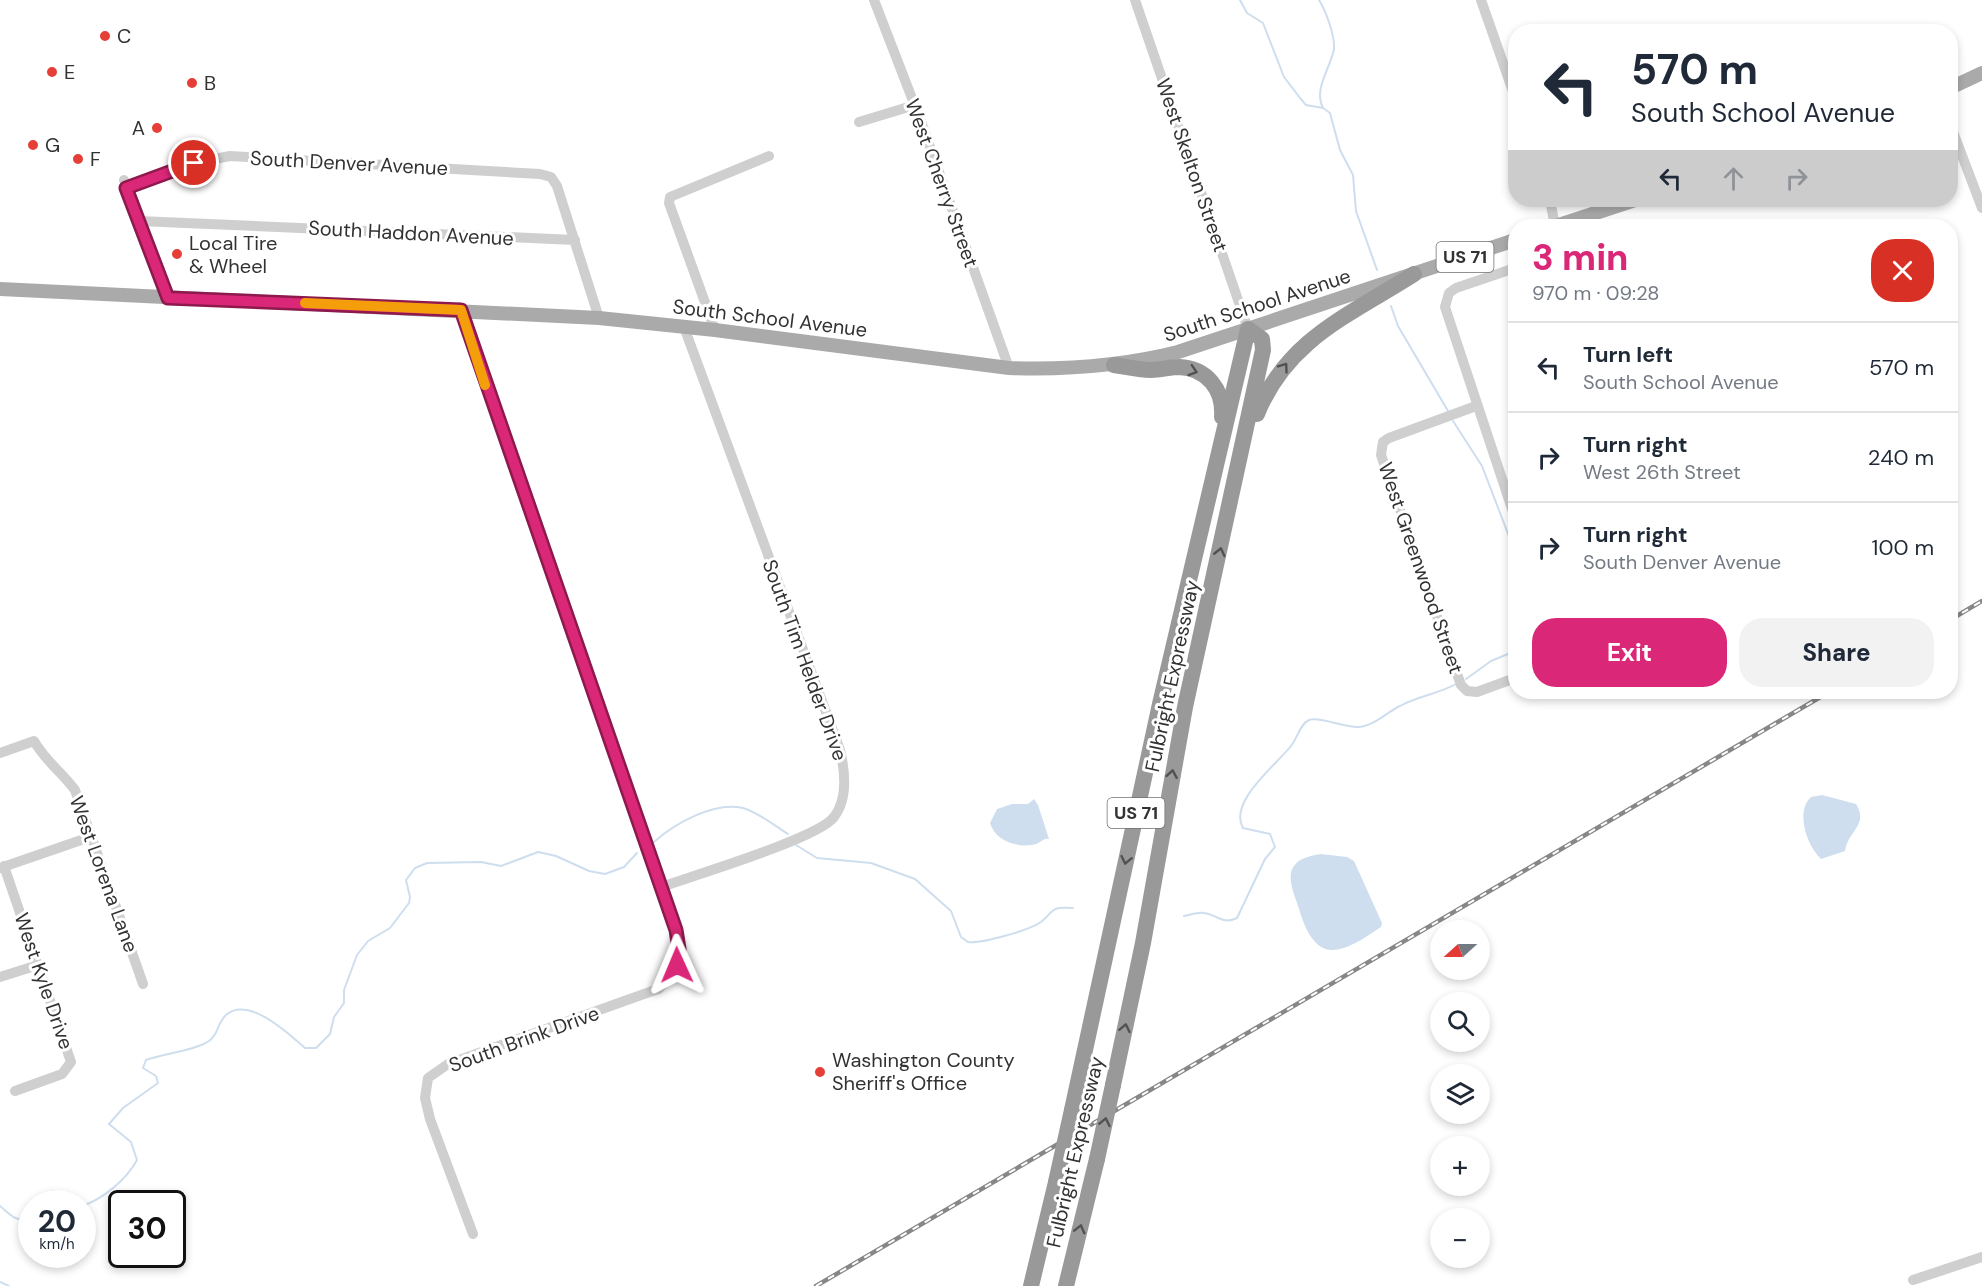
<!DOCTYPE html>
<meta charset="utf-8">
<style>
body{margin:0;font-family:"DM Sans",sans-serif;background:#f2f2f3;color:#1f2937;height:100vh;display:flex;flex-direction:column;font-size:22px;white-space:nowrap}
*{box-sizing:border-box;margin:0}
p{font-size:20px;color:#747a83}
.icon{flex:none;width:33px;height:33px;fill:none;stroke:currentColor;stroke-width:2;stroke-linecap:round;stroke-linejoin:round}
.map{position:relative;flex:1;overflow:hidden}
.side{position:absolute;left:1508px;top:219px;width:450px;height:480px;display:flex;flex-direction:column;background:#fff;border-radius:24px;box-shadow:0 3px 9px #0003}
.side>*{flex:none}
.hud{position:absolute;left:1508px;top:24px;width:450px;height:183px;border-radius:24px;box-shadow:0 3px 9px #0003;background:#fff;color:#1f2937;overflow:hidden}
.needle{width:39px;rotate:249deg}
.fabs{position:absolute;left:1430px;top:920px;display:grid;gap:12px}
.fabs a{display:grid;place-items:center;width:60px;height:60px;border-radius:50%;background:#fff;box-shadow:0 3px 9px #0003;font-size:30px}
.speed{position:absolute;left:18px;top:1190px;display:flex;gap:12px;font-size:30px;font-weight:700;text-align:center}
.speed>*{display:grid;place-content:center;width:78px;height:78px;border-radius:50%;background:#fff;box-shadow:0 3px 9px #0003;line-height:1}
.speed small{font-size:15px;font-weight:400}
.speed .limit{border:3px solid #111;border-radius:9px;background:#fff;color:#111}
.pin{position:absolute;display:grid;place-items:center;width:51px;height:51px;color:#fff;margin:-26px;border:3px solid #fff;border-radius:50%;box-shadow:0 2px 6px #0007}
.me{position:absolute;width:66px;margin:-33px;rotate:359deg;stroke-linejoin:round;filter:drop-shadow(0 0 4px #0008)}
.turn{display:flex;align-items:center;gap:21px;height:126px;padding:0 24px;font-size:27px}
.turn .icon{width:78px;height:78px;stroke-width:2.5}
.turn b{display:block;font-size:42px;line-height:51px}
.lanes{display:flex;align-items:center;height:57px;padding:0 24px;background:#0003;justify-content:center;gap:30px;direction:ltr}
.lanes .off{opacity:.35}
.round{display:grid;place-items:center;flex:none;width:63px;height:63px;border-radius:24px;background:#f2f2f3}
.summary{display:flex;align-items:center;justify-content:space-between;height:102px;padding:0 24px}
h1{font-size:36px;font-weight:800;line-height:45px;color:#db2777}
.action{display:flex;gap:12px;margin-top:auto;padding:12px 24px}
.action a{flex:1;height:69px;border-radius:24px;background:#db2777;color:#fff;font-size:24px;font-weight:800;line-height:69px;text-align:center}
.action a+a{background:#f2f2f3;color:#1f2937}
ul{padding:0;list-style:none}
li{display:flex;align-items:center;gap:18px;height:90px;padding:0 24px;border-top:2px solid #e0e1e3}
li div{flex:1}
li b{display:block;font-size:22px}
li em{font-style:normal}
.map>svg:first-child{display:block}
.water{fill:#cedeee}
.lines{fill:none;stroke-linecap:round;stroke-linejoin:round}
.stream{stroke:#cedeee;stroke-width:2}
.minor{stroke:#cfcfcf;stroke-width:10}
.major{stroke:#aaa;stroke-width:14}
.highway{stroke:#999;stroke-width:16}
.rail-casing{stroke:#878787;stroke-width:4.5}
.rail{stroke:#fff;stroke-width:2;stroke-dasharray:7;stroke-linecap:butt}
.highway-bridge{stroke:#999;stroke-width:16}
.oneway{stroke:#515151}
.route-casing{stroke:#8e194d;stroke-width:15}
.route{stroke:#db2777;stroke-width:10}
.slow{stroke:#f59e0b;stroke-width:10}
.poi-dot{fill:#e63f37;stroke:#fff;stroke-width:2}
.labels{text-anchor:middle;stroke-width:6;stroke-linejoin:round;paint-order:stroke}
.shield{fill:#fff;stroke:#707070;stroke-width:1.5}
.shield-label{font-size:18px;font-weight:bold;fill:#323232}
.poi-label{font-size:20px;fill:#323232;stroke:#fff;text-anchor:start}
.street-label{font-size:20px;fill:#323232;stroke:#fff}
</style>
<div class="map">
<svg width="1982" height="1286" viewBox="0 0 1982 1286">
<rect width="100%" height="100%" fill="#fff"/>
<path class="water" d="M 1822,795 L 1856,804 C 1869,825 1848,831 1845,851 L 1821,859 C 1807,846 1795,812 1811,797 Z
M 1034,799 L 1038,805 L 1049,839 C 1043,838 1042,842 1036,844 C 1019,849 995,841 990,823 L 997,809 L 1012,804 L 1028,804 Z
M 1321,854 L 1347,857 L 1354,861 L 1382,923 L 1381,927 C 1340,955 1316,966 1299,909 C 1296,899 1289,884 1291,873 C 1294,859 1309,856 1321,854 Z"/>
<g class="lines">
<path class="stream" d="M 1240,0 L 1247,13 L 1263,23 L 1284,77 L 1300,98 L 1306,105 L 1323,108 L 1330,113 L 1340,150 L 1353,175 L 1356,211 L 1377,270
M 1319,0 C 1326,11 1335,36 1334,49 C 1331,67 1313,89 1323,108
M 1391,306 L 1398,326 L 1448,411
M 1453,421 L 1482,466 L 1515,552
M 1466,679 L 1491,661 L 1515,651
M 654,842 C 674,824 714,801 743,808 C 759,813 774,825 788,834
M 796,845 L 817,858 L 871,863 L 915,879 L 951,911 L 961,937 L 968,942 C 981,944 1030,930 1041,922 C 1057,909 1048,907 1073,908
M 1184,916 C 1190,915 1198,912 1204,913 C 1218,915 1222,925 1237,918 L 1265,859 L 1275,847 L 1270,834 L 1243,828 C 1228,802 1276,765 1291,746 C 1297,739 1300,724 1309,720 C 1319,716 1345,728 1359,727 C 1374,726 1387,712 1400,706 C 1418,696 1438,694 1456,684
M 42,1203 L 47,1194 L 53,1191 L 74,1203
M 0,1206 C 11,1215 17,1224 32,1217
M 82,1206 C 103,1199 126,1180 137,1160 L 131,1142 L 109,1124 L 123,1108 L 158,1083 L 156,1076 L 143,1068 L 146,1060 C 165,1053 194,1051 209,1041 C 219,1034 217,1023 226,1015 C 248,995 289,1034 305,1048 L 316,1048 L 330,1034 L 334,1017 L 344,1003 L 344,990 L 357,955 L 368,941 L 390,928 L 409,903 L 410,897 L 406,880 L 415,868 L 427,863 L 481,862 L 501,866 L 538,852 L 556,856 L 589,871 L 605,874 L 624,867 L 637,853
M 0,1282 L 9,1286"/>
<path class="minor" d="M 874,0 L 920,119 L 1009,368
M 1135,0 L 1248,329
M 1481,0 L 1515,97
M 859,122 L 915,105
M 1950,124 L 1982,208
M 124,180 L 168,298
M 126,188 L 194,163 L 230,156 L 540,174 L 551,177 L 557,186 L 599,318
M 1550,200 L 1555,226
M 139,221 L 575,240
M 1515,268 L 1456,288 L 1449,293 L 1445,307 L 1515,518
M 461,310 L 676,930 C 681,955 679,972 658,989 L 448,1064 L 428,1078 L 425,1098 L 430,1119 L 473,1234
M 715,330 L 669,203 L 670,197 L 769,156
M 1476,406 L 1389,438 L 1383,442 L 1381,455 L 1461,685 L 1467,691 L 1477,692 L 1515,678
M 0,753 L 34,741 C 47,763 61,771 75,790 L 143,984
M 4,866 L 71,1062 L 62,1074 L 15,1091
M 0,868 L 90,837
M 661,887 C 692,876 819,838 834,817 C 848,799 845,771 840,750 L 684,327
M 0,977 L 38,965
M 1913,1280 L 1982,1257"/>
<path class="major" d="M 1950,88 L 1982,73
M 1556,226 L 1635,200
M 0,289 L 599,318 L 715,330 L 1009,368 C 1067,370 1122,366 1178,352 L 1515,240"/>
<path class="highway" d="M 1114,365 C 1126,367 1139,370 1151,370 C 1161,370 1170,367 1179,367 C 1207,368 1224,390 1222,417
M 1257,414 C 1287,339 1350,315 1414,274
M 1072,1110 L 1160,704 L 1248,329 L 1262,339 L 1263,350 L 1185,707 L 1143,943 L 1113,1085
M 1031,1286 L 1056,1182
M 1066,1286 L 1097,1159"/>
<g class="rail-casing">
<path id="rail" d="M 1950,620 L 1982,601
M 816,1286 L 1829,692"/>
</g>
<use href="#rail" class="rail"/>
<path class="highway-bridge" d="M 1097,1159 L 1113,1085
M 1056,1182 L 1072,1110"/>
</g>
<defs><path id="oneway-chevron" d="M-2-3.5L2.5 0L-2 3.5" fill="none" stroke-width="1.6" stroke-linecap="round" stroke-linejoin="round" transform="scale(1.5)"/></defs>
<g class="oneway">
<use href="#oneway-chevron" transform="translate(1284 367) rotate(-54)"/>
<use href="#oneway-chevron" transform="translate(1193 371) rotate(18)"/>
<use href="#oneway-chevron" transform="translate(1220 552) rotate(-77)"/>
<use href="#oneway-chevron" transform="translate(1172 774) rotate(-80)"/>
<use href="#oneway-chevron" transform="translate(1126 860) rotate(102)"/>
<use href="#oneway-chevron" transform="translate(1125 1028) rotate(-78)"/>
<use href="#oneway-chevron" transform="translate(1105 1122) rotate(-78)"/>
<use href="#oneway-chevron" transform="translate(1080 1229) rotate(-76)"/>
</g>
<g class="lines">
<g class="route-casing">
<path id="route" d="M 194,163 L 126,188 L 168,298 L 461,310 L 676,930 L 679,949 L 677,965"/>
</g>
<use href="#route" class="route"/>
<path class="slow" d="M 305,303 L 461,310 L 485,385"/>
</g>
<g class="poi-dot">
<circle cx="105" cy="36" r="6"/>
<circle cx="52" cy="72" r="6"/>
<circle cx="192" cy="83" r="6"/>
<circle cx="157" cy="128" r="6"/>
<circle cx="33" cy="145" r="6"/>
<circle cx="78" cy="159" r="6"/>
<circle cx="177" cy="254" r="6"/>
<circle cx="820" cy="1072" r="6"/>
</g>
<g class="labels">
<g class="shield">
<rect x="1436.5" y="242" width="57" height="30" rx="4.5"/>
<rect x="1107.5" y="798" width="57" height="30" rx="4.5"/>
</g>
<g class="shield-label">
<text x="1465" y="263">US 71</text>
<text x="1136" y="819">US 71</text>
</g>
<g class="poi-label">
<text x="117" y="43">C</text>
<text x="64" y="79">E</text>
<text x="204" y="90">B</text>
<text x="145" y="135" text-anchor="end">A</text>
<text x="45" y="152">G</text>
<text x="90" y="166">F</text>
<text x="189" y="250">Local Tire<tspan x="189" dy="23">&amp; Wheel</tspan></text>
<text x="832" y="1067">Washington County<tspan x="832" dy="23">Sheriff's Office</tspan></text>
</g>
<g class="street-label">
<text transform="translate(349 163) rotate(3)" y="7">South Denver Avenue</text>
<text transform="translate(1192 165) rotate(71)" y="7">West Skelton Street</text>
<text transform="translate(942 183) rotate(70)" y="7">West Cherry Street</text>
<text transform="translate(411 233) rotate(3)" y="7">South Haddon Avenue</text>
<text transform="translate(1257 305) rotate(-18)" y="7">South School Avenue</text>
<text transform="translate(770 318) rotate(7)" y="7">South School Avenue</text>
<text transform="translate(1421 568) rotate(71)" y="7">West Greenwood Street</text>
<text transform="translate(805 660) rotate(70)" y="7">South Tim Helder Drive</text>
<text transform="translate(1172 676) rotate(-78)" y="7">Fulbright Expressway</text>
<text transform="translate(104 874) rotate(70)" y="7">West Lorena Lane</text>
<text transform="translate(44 981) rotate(71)" y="7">West Kyle Drive</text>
<text transform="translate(524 1039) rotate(-20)" y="7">South Brink Drive</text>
<text transform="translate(1075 1152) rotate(-77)" y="7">Fulbright Expressway</text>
</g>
</g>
</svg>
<div class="fabs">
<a><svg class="needle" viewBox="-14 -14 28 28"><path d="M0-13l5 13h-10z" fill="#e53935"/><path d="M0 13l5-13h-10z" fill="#747a83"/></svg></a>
<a><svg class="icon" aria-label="search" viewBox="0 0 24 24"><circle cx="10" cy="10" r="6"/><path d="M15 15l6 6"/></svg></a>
<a><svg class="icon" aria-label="layers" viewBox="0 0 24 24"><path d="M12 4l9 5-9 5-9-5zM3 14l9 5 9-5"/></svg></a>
<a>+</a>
<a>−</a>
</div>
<div class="speed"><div>20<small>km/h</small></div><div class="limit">30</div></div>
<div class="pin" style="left:194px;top:163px;background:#d93025"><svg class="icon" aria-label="arrive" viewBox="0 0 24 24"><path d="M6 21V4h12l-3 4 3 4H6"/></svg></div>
<svg class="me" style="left:677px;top:965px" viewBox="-20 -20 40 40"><path d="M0-17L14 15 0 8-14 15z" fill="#db2777" stroke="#fff" stroke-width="4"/></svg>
<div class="hud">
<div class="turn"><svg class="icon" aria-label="left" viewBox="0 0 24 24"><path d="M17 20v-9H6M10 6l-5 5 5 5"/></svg><div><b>570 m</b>South School Avenue</div></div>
<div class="lanes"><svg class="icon" aria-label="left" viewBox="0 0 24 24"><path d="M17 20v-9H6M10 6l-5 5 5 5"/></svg><svg class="icon off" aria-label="ahead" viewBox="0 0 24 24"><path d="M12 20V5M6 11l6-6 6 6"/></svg><svg class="icon off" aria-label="right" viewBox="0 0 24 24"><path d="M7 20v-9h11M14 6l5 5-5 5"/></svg></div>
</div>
<section class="side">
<div class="summary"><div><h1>3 min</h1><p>970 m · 09:28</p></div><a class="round" style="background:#d93025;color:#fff"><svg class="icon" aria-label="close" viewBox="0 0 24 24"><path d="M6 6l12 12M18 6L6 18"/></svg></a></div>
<ul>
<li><svg class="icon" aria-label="left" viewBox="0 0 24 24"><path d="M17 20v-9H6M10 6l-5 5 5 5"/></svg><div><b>Turn left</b><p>South School Avenue</p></div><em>570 m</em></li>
<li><svg class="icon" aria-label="right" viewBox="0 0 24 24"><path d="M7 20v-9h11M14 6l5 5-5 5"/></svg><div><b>Turn right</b><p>West 26th Street</p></div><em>240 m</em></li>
<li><svg class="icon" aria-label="right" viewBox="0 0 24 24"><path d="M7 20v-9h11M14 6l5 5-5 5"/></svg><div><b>Turn right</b><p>South Denver Avenue</p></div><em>100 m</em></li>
</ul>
<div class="action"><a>Exit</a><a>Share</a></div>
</section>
</div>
